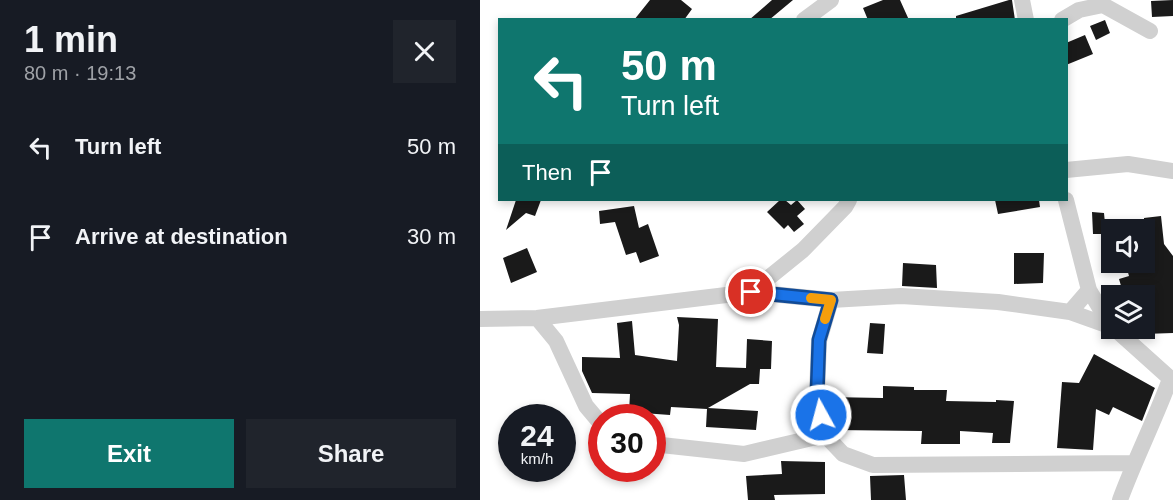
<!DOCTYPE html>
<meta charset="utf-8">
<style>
body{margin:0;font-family:Arial,sans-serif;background:#20242c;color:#f1f3f6;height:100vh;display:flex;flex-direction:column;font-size:22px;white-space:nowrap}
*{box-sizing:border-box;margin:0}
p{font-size:20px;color:#9ea1a6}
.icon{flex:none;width:33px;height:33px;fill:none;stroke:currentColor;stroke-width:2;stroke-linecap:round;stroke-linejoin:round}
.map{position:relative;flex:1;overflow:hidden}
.panel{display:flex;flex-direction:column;background:#171b24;width:480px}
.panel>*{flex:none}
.banner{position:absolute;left:18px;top:18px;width:570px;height:183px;border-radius:0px;box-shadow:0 3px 9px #0003;background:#0f766e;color:#fff;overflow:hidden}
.controls{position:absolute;left:621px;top:219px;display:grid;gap:12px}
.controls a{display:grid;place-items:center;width:54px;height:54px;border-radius:0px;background:#171b24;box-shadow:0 3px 9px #0003;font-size:30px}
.speed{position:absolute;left:18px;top:404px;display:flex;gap:12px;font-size:30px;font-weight:700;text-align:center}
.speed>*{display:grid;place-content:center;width:78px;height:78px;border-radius:50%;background:#171b24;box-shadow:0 3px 9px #0003;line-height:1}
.speed small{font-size:15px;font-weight:400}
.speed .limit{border:9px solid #d22;background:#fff;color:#111}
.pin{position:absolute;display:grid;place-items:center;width:51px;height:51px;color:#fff;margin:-26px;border:3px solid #fff;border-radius:50%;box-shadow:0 2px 6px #0007}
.me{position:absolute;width:66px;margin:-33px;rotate:353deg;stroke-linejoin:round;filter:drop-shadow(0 0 4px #0008)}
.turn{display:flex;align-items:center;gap:21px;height:126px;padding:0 24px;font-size:27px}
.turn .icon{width:78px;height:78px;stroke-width:2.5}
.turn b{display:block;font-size:42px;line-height:51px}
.then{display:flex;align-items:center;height:57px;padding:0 24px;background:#0003;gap:12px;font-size:22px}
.round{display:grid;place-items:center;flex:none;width:63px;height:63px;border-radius:0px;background:#20242c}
.headline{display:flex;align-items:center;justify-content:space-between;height:102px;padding:0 24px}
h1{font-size:36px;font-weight:700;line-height:45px}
.cta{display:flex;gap:12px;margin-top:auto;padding:12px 24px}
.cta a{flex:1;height:69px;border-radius:0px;background:#0f766e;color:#fff;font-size:24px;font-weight:700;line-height:69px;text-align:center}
.cta a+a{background:#20242c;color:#f1f3f6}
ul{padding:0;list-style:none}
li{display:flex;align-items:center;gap:18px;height:90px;padding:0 24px}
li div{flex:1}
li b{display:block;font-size:22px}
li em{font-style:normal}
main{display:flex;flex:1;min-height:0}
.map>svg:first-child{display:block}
.building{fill:#1a1a1a}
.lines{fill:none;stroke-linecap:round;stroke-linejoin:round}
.minor{stroke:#d0d0d0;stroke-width:16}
.route-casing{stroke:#114b97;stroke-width:15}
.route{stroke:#1a73e8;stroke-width:10}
.slow{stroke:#f59e0b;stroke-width:10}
</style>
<main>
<section class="panel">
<div class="headline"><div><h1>1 min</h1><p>80 m · 19:13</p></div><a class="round"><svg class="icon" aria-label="close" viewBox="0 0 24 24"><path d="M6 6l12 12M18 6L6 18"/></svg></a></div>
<ul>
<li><svg class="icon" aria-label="left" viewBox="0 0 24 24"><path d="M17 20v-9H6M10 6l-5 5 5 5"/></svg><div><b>Turn left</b></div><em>50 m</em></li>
<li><svg class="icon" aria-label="arrive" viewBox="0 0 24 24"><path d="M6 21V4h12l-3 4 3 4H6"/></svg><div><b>Arrive at destination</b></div><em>30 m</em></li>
</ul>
<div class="cta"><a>Exit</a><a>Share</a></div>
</section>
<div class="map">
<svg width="693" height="500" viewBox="0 0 693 500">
<rect width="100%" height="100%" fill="#fff"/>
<path class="building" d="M 170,0 L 201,0 L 212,9 L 204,20 L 154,20 Z
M 292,0 L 313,0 L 289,20 L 269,20 Z
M 403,0 L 420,0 L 429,20 L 388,20 L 383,8 Z
M 529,0 L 532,0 L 535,20 L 476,20 L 476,16 Z
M 693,0 L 693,16 L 672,17 L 671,1 Z
M 625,20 L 630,33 L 616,40 L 610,26 Z
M 605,35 L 613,54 L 586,65 L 586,43 Z
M 36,200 L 61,200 L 55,216 L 46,213 L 26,230 Z
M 300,200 L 305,200 L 311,205 L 317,200 L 325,209 L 317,216 L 324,224 L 314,232 L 308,225 L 304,229 L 287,212 Z
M 515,200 L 559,200 L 560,207 L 518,214 Z
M 154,206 L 159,228 L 168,224 L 179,256 L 160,263 L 156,252 L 146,255 L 135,222 L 120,224 L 119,211 Z
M 612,212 L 624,213 L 626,234 L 613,234 Z
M 681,216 L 684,244 L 693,256 L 693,333 L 664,334 L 664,296 L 644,296 L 639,279 L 649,276 L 645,262 L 664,262 L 664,218 Z
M 47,248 L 57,272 L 31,283 L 23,258 Z
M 534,253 L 564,253 L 563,283 L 534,284 Z
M 423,263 L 456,265 L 457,288 L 422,286 Z
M 197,317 L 238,319 L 236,367 L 266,368 L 267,339 L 292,341 L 291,369 L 280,369 L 279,384 L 270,384 L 228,408 L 278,411 L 276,430 L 226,427 L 227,409 L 191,407 L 190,415 L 149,412 L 150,394 L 112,393 L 102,371 L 102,357 L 140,358 L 137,323 L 152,321 L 155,355 L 197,361 L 199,325 Z
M 390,323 L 405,324 L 403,354 L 387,353 Z
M 614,354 L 675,388 L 674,390 L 662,421 L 633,407 L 629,415 L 616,409 L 613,450 L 577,448 L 582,382 L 599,383 Z
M 403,386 L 434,387 L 434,390 L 467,390 L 466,401 L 516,402 L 516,400 L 534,401 L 530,443 L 512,443 L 513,433 L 480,431 L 480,444 L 441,444 L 442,431 L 355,430 L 348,397 L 403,398 Z
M 301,461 L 345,462 L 345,494 L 294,495 L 295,500 L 268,500 L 266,476 L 302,474 Z
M 424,475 L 426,500 L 391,500 L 390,476 Z"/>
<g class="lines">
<path class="minor" d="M 542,0 L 546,20
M 324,20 L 351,0
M 582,20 L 599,10 L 623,5 L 670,31
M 586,170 L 648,164 L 693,171
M 586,200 L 609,290 L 590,312
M 609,290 L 630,325
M 271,292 L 323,250 L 365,207 L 369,200
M 351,300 L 339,341 L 337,395 L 345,435 L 363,454 L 393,465 L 654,463
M 57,318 L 76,341 L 106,406 L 122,425
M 0,319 L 57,318 L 271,292 L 351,300 L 421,296 L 518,302 L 590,312 L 632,327
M 634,328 L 693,381
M 172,444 L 264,454 L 345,435
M 640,500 C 655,459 675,420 690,379"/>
</g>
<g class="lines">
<g class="route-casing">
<path id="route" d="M 271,292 L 351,300 L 339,340 L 337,395 L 341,415"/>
</g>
<use href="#route" class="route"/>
<path class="slow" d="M 331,298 L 351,300 L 345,319"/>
</g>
</svg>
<div class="controls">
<a><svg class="icon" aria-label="sound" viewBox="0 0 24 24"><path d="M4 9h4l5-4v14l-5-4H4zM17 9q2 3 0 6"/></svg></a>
<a><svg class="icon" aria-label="layers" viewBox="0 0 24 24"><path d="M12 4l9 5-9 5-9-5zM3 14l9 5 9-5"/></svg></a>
</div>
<div class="speed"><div>24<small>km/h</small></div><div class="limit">30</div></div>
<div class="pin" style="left:271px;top:292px;background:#d93025"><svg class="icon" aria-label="arrive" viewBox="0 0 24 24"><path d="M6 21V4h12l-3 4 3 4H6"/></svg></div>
<svg class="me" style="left:341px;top:415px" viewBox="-20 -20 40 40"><circle r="17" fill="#1a73e8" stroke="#fff" stroke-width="3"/><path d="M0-11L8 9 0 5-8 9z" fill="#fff"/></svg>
<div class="banner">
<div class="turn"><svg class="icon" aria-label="left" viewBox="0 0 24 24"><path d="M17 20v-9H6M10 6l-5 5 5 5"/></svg><div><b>50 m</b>Turn left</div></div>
<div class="then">Then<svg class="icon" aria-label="arrive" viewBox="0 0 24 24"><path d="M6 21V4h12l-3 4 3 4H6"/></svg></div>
</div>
</div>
</main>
